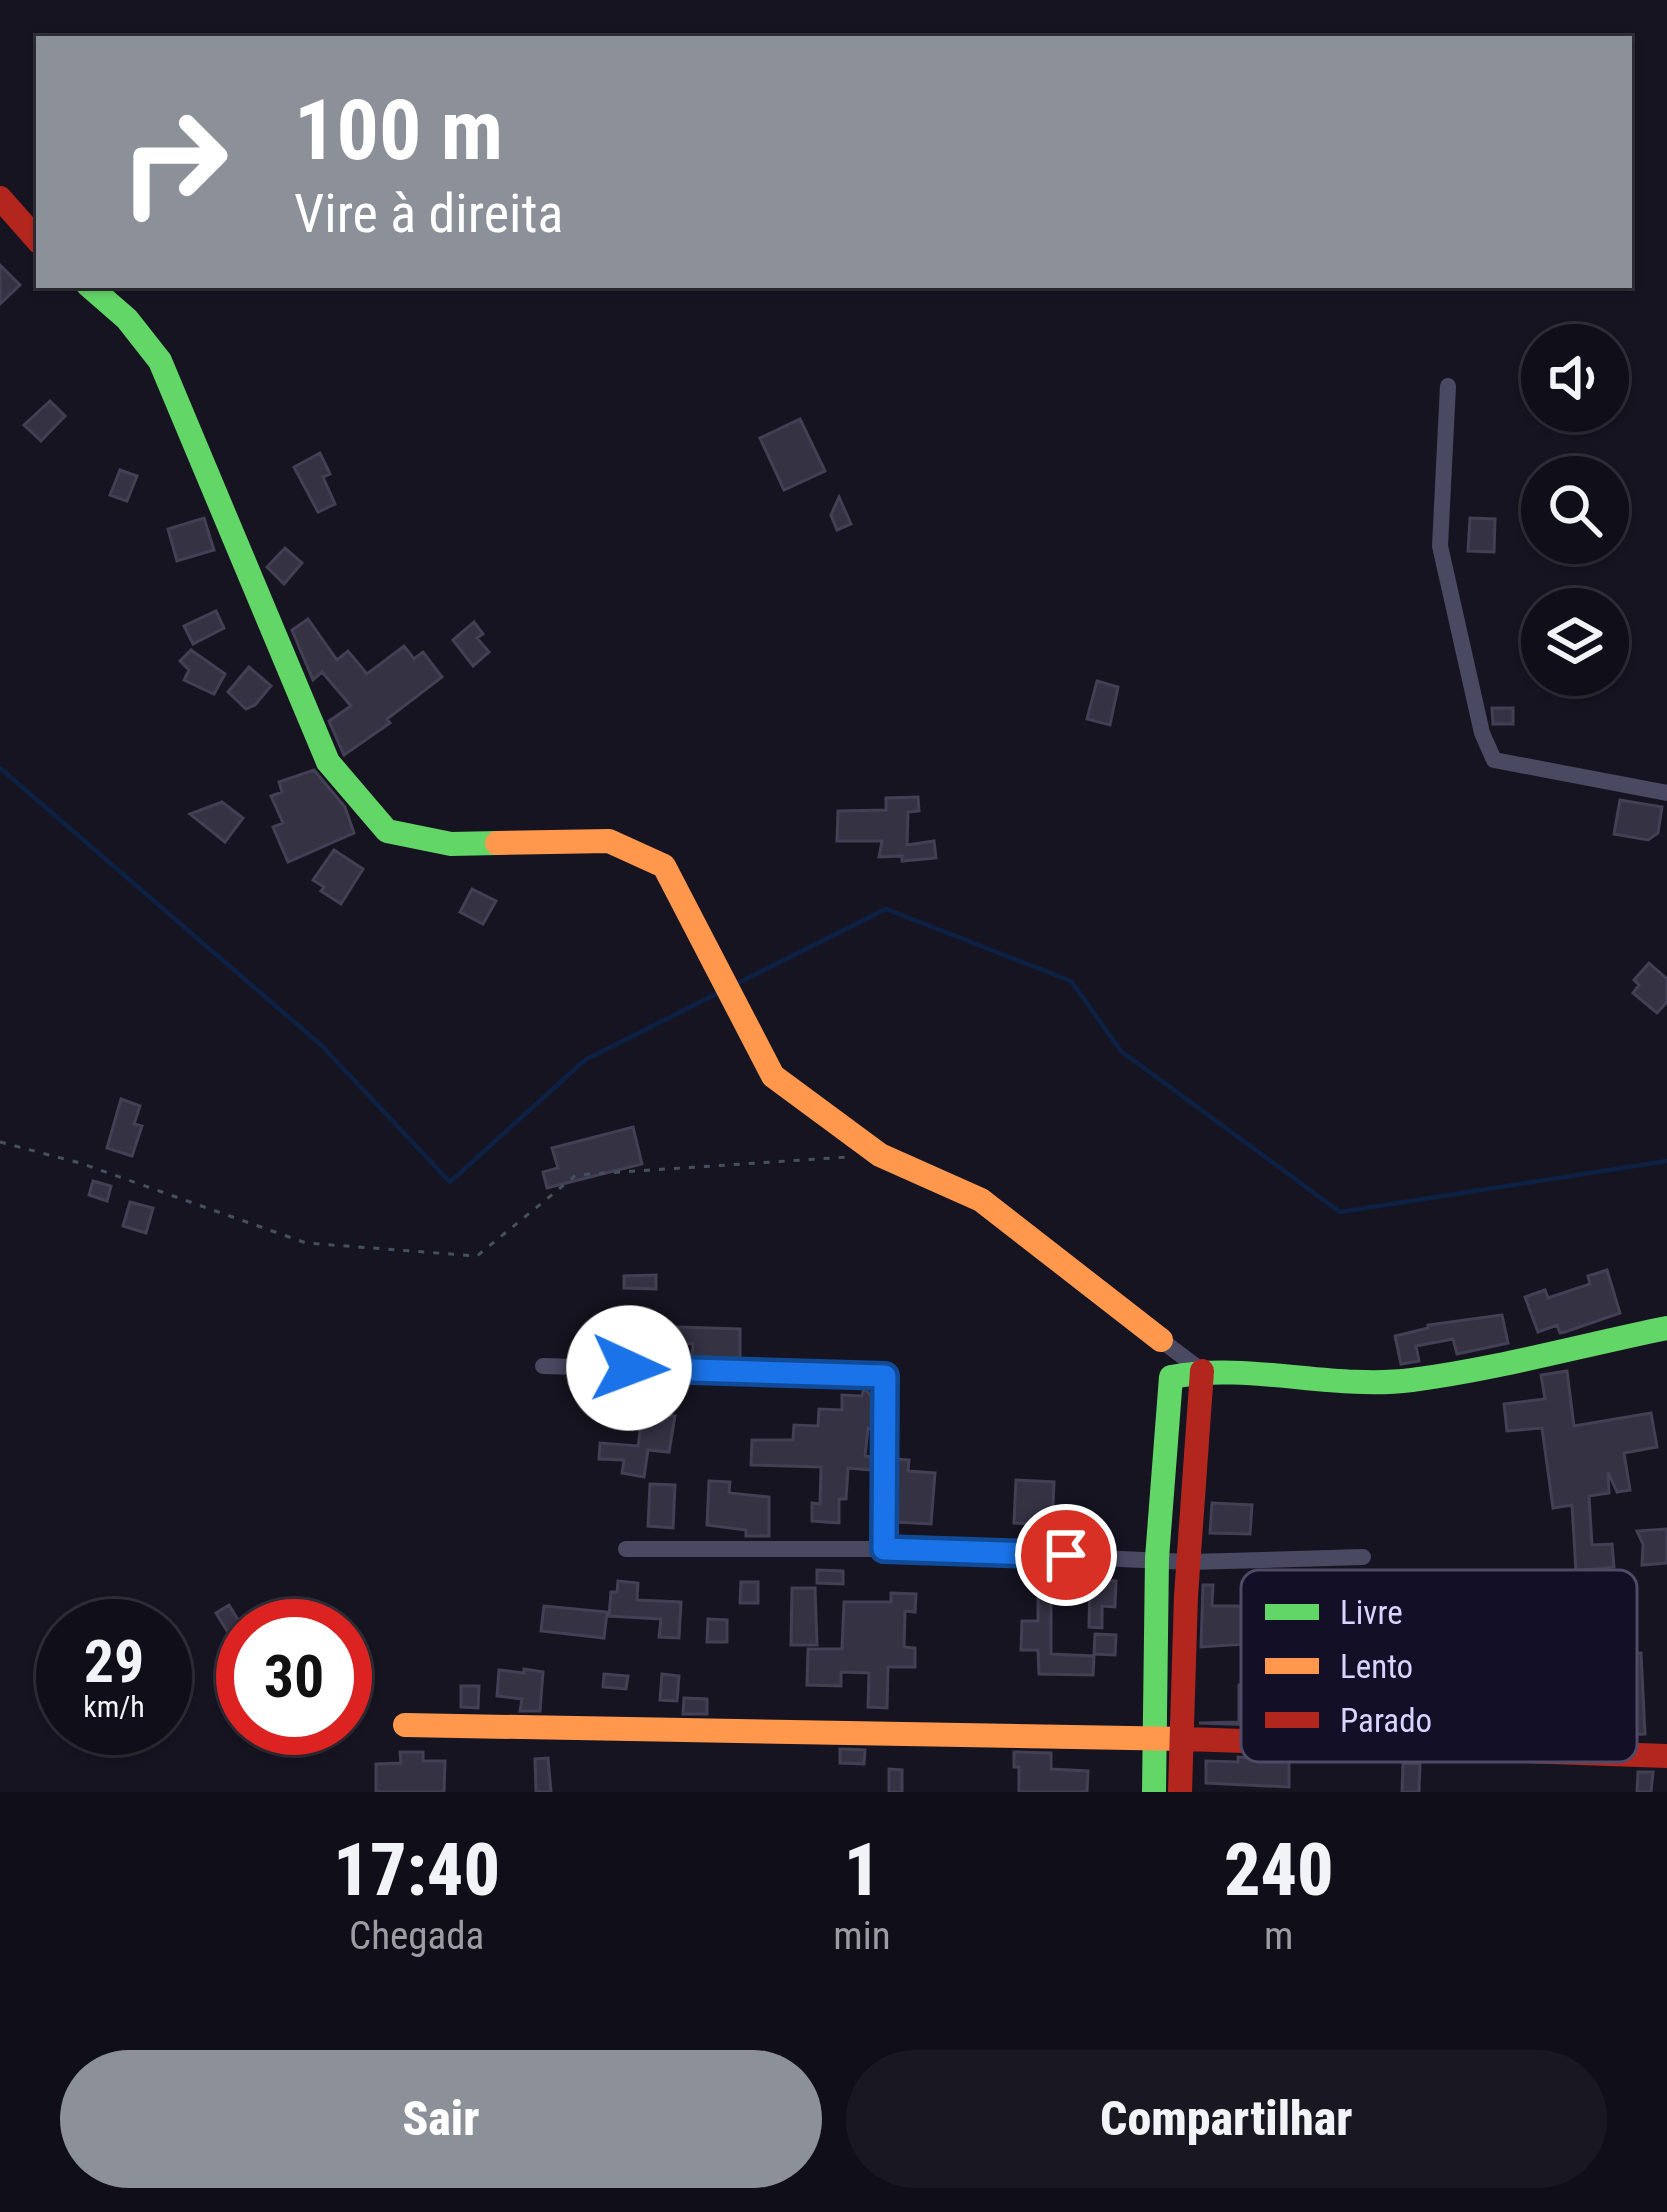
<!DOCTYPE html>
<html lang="pt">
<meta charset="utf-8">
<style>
body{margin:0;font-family:"Roboto Condensed",sans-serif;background:#191822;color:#f1f3f6;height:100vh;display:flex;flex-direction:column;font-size:45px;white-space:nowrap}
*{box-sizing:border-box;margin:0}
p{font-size:39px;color:#9c9ca2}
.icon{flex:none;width:66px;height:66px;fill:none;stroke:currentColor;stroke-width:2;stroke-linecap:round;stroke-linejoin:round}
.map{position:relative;height:1792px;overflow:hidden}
.side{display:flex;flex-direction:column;background:#100f19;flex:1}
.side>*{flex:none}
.guide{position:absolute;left:36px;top:36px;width:1596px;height:252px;border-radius:0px;box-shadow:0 3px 9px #0004,0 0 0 3px #302f38;background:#8c9099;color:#fff;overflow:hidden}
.fabs{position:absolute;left:1521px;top:324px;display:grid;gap:24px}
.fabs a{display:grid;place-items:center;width:108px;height:108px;border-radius:50%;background:#100f19;box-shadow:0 3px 9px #0004,0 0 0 3px #302f38;font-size:60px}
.speed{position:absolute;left:36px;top:1599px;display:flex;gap:24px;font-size:60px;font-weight:700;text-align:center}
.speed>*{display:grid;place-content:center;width:156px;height:156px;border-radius:50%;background:#100f19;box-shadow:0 3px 9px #0004,0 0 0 3px #302f38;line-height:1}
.speed small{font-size:30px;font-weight:400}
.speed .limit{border:18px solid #d22;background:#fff;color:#111}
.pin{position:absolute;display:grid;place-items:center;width:102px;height:102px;color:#fff;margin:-51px;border:6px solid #fff;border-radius:50%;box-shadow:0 3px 12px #0007}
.me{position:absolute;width:132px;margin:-66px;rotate:92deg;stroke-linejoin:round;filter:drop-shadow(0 0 9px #0008)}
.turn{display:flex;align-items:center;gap:42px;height:252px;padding:0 60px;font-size:54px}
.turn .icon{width:156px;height:156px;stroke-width:2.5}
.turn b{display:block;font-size:84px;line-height:102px}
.eta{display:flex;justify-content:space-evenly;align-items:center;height:204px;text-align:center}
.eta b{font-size:72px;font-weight:800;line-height:84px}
.button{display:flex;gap:24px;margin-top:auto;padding:24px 60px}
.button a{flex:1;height:138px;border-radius:72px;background:#8c9099;color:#fff;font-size:48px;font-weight:800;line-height:138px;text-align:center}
.button a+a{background:#191822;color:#f1f3f6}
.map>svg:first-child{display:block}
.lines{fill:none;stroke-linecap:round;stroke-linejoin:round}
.stream{stroke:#0d2144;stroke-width:4.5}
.building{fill:#343243;stroke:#433f54;stroke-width:3}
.path{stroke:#44505f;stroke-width:3;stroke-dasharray:6 9;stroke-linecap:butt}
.street{stroke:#4a4962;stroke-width:16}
.fast{stroke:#63d668;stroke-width:24}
.slow{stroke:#ff974d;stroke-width:24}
.jam{stroke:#b3261e;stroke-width:24}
.route-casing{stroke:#114b97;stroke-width:30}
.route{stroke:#1a73e8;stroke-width:21}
.key{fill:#130f26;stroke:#4e4a67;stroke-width:3}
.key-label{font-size:33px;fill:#d9d4ff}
</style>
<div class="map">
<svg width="1667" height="1792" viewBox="0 0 1667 1792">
<rect width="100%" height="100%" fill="#161421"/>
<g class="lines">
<path class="stream" d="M 0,768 L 321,1045 L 450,1182 L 585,1060 L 718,993
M 734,985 L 886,909 L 1071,981 L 1121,1051 L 1340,1212 L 1667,1161"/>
</g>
<path class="building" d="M 0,265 L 20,285 L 0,304 Z
M 50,401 L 65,416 L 41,441 L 24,425 Z
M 800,419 L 825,471 L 784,490 L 760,438 Z
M 320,453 L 330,474 L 323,477 L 335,504 L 318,512 L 294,467 Z
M 120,470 L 137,476 L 127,501 L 110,495 Z
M 839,497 L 851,524 L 837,530 L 831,515 Z
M 204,518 L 214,550 L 177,561 L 168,529 Z
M 1470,518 L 1495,519 L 1494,552 L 1468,551 Z
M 285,548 L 302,563 L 284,584 L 267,567 Z
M 216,611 L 224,628 L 193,644 L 184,626 Z
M 308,619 L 337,660 L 348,651 L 367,674 L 404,646 L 414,659 L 423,652 L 442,677 L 387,719 L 390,723 L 344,755 L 329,721 L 351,706 L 322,672 L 313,680 L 292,630 Z
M 474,622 L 483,634 L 477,638 L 489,652 L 473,666 L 453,640 Z
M 191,650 L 225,674 L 214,694 L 184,680 L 189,670 L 180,661 Z
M 249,667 L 271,686 L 255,705 L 246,709 L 228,692 Z
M 1097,681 L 1118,687 L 1110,725 L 1087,719 Z
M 1492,708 L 1513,708 L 1513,724 L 1493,724 Z
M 314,770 L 345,807 L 354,833 L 288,862 L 273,827 L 283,823 L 271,796 L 282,792 L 279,782 Z
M 918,797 L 919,811 L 908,812 L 907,845 L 934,841 L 936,858 L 902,861 L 902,856 L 879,857 L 882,841 L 837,841 L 838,811 L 886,810 L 886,798 Z
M 1620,800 L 1662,807 L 1658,833 L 1648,840 L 1614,834 Z
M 222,802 L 243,818 L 225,842 L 190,814 Z
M 334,850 L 363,869 L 341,904 L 321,891 L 324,887 L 313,880 Z
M 472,889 L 496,901 L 483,924 L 460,912 Z
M 1649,963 L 1667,979 L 1667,1002 L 1657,1013 L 1633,993 L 1639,985 L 1634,980 Z
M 121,1099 L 140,1106 L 134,1124 L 142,1126 L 132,1156 L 107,1148 Z
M 633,1127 L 642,1164 L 547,1188 L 543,1172 L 558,1168 L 552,1148 Z
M 93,1181 L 111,1186 L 107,1201 L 89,1195 Z
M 130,1202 L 153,1208 L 146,1233 L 123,1226 Z
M 1607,1270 L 1620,1313 L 1565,1332 L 1560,1333 L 1557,1325 L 1538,1332 L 1525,1297 L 1545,1290 L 1548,1298 L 1590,1284 L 1588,1276 Z
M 656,1275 L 656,1289 L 624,1288 L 624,1276 Z
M 1502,1315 L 1508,1343 L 1457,1354 L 1453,1339 L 1416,1346 L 1419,1361 L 1401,1364 L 1395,1336 L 1428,1328 L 1428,1325 Z
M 677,1327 L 740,1329 L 740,1359 L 692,1358 L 693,1344 L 679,1343 Z
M 1567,1371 L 1574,1426 L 1651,1413 L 1657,1447 L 1624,1453 L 1630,1490 L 1617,1492 L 1608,1472 L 1609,1493 L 1589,1496 L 1592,1545 L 1612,1544 L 1614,1567 L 1576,1571 L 1572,1505 L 1553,1508 L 1542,1428 L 1507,1431 L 1504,1404 L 1545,1399 L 1541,1375 Z
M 864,1388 L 872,1397 L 872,1429 L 868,1428 L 865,1456 L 872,1457 L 872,1470 L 848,1468 L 846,1499 L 839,1499 L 839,1523 L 812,1521 L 812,1503 L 820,1504 L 821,1467 L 751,1465 L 752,1440 L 793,1440 L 794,1425 L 818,1426 L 819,1409 L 842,1410 L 842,1395 L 862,1396 Z
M 643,1411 L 675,1416 L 669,1452 L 648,1450 L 644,1477 L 622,1473 L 624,1460 L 599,1459 L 600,1443 L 638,1446 Z
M 897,1459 L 909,1460 L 908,1471 L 935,1473 L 931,1524 L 897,1522 Z
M 1016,1480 L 1054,1482 L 1052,1525 L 1014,1523 Z
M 709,1481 L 730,1482 L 729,1493 L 769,1497 L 769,1536 L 746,1536 L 746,1530 L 707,1525 Z
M 650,1484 L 675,1485 L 673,1528 L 648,1526 Z
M 1212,1503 L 1252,1505 L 1250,1534 L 1210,1533 Z
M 1667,1529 L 1667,1563 L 1642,1565 L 1643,1544 L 1637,1531 Z
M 817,1570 L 843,1571 L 843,1584 L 817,1583 Z
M 1090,1580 L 1116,1581 L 1115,1607 L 1102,1606 L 1102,1628 L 1089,1627 Z
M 618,1581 L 638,1583 L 637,1600 L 681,1602 L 679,1638 L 659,1637 L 661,1619 L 609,1616 L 611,1592 L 617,1592 Z
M 741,1582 L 758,1582 L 758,1603 L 740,1603 Z
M 1203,1585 L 1213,1585 L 1212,1606 L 1246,1606 L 1246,1586 L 1261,1586 L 1261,1622 L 1327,1623 L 1327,1633 L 1360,1633 L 1360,1626 L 1367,1626 L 1367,1589 L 1393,1589 L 1392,1626 L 1394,1634 L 1398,1634 L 1398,1664 L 1341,1662 L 1341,1657 L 1302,1658 L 1302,1651 L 1246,1648 L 1246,1644 L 1201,1647 Z
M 792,1588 L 815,1588 L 817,1645 L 791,1645 Z
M 891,1593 L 916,1594 L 915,1612 L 905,1611 L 904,1647 L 915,1648 L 915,1667 L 888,1667 L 887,1708 L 868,1707 L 869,1673 L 841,1672 L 841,1686 L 807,1685 L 808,1649 L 842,1649 L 844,1602 L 891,1602 Z
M 1038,1596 L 1051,1596 L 1051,1654 L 1094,1656 L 1093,1675 L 1039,1674 L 1038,1650 L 1021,1650 L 1022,1621 L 1038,1621 Z
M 229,1605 L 242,1626 L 229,1634 L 216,1613 Z
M 544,1606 L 607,1612 L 604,1638 L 541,1631 Z
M 708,1619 L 727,1620 L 727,1642 L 707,1642 Z
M 1592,1628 L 1594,1656 L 1641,1653 L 1645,1734 L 1581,1736 L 1579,1695 L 1554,1697 L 1548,1631 Z
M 1095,1634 L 1116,1635 L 1115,1655 L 1094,1654 Z
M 524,1669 L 543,1672 L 540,1711 L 520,1711 L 522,1699 L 497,1696 L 499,1670 L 524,1673 Z
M 604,1674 L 628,1676 L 626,1689 L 603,1687 Z
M 662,1674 L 679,1676 L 677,1701 L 660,1700 Z
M 1239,1685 L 1262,1686 L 1261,1691 L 1299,1692 L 1299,1702 L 1320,1702 L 1320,1727 L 1199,1723 L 1239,1722 Z
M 461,1686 L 479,1686 L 478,1708 L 461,1707 Z
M 684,1698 L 707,1699 L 707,1714 L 683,1714 Z
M 311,1728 L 319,1748 L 301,1755 L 292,1735 Z
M 840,1749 L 865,1750 L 864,1764 L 840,1763 Z
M 400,1752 L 423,1752 L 423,1761 L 445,1761 L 444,1792 L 376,1792 L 376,1764 L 401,1763 Z
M 1014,1752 L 1051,1753 L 1051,1769 L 1088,1771 L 1087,1792 L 1019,1792 L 1019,1767 L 1014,1767 Z
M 1238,1757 L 1289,1761 L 1289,1787 L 1206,1783 L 1206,1761 L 1238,1762 Z
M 548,1758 L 551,1792 L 536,1792 L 535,1759 Z
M 1403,1763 L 1420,1764 L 1419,1792 L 1402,1792 Z
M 889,1769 L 902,1770 L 902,1792 L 889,1792 Z
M 1638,1772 L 1653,1772 L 1651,1792 L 1637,1792 Z"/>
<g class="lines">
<path class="path" d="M 0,1142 L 80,1163 L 306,1243 L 477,1256 L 576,1175 L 848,1157"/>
<path class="street" d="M 1448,386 L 1440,546 L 1482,733 L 1494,760 L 1667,793
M 1161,1340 L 1202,1371
M 543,1366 L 885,1376 L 884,1549
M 626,1549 L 884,1549 L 1190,1562 L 1363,1557"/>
<path class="fast" d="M 88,285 L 127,319 L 160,361 L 328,762 L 387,831 L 451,844 L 497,843
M 1154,1792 L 1157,1558 L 1171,1377 C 1249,1362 1332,1390 1412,1380 C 1497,1369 1583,1345 1667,1328"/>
<path class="slow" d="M 497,843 L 609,841 L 664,866 L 773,1076 L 880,1155 L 981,1200 L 1161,1340
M 405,1725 L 1186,1739"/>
<path class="jam" d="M 0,198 L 39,242
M 1186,1739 L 1667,1756
M 1180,1792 L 1186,1596 L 1202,1371"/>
</g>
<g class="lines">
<g class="route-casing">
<path id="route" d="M 629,1368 L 885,1376 L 884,1549 L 1066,1555"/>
</g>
<use href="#route" class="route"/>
</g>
<rect x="1241" y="1570" width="396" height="192" rx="18" class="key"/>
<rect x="1265" y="1604" width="54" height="16" fill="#63d668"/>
<rect x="1265" y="1658" width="54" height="16" fill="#ff974d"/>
<rect x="1265" y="1712" width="54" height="16" fill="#b3261e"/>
<g class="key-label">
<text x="1340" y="1624">Livre</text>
<text x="1340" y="1678">Lento</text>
<text x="1340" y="1732">Parado</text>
</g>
</svg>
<div class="fabs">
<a><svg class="icon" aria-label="sound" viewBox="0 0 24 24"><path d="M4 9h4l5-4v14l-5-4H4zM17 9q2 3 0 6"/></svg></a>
<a><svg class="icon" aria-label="search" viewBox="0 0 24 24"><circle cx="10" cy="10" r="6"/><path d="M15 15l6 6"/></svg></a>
<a><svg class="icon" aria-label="layers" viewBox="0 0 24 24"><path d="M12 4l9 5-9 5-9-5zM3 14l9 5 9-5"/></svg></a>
</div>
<div class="speed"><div>29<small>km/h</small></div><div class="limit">30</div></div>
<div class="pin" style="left:1066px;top:1555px;background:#d93025"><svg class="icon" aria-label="arrive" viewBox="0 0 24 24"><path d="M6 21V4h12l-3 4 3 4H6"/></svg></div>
<svg class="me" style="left:629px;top:1368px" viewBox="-20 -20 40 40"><circle r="19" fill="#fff"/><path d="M0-13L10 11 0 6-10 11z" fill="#1a73e8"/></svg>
<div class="guide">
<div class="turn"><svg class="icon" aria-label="right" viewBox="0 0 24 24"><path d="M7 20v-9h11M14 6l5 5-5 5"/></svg><div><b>100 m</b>Vire à direita</div></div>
</div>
</div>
<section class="side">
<div class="eta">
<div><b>17:40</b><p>Chegada</p></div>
<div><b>1</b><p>min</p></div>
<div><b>240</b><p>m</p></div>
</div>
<div class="button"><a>Sair</a><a>Compartilhar</a></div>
</section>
